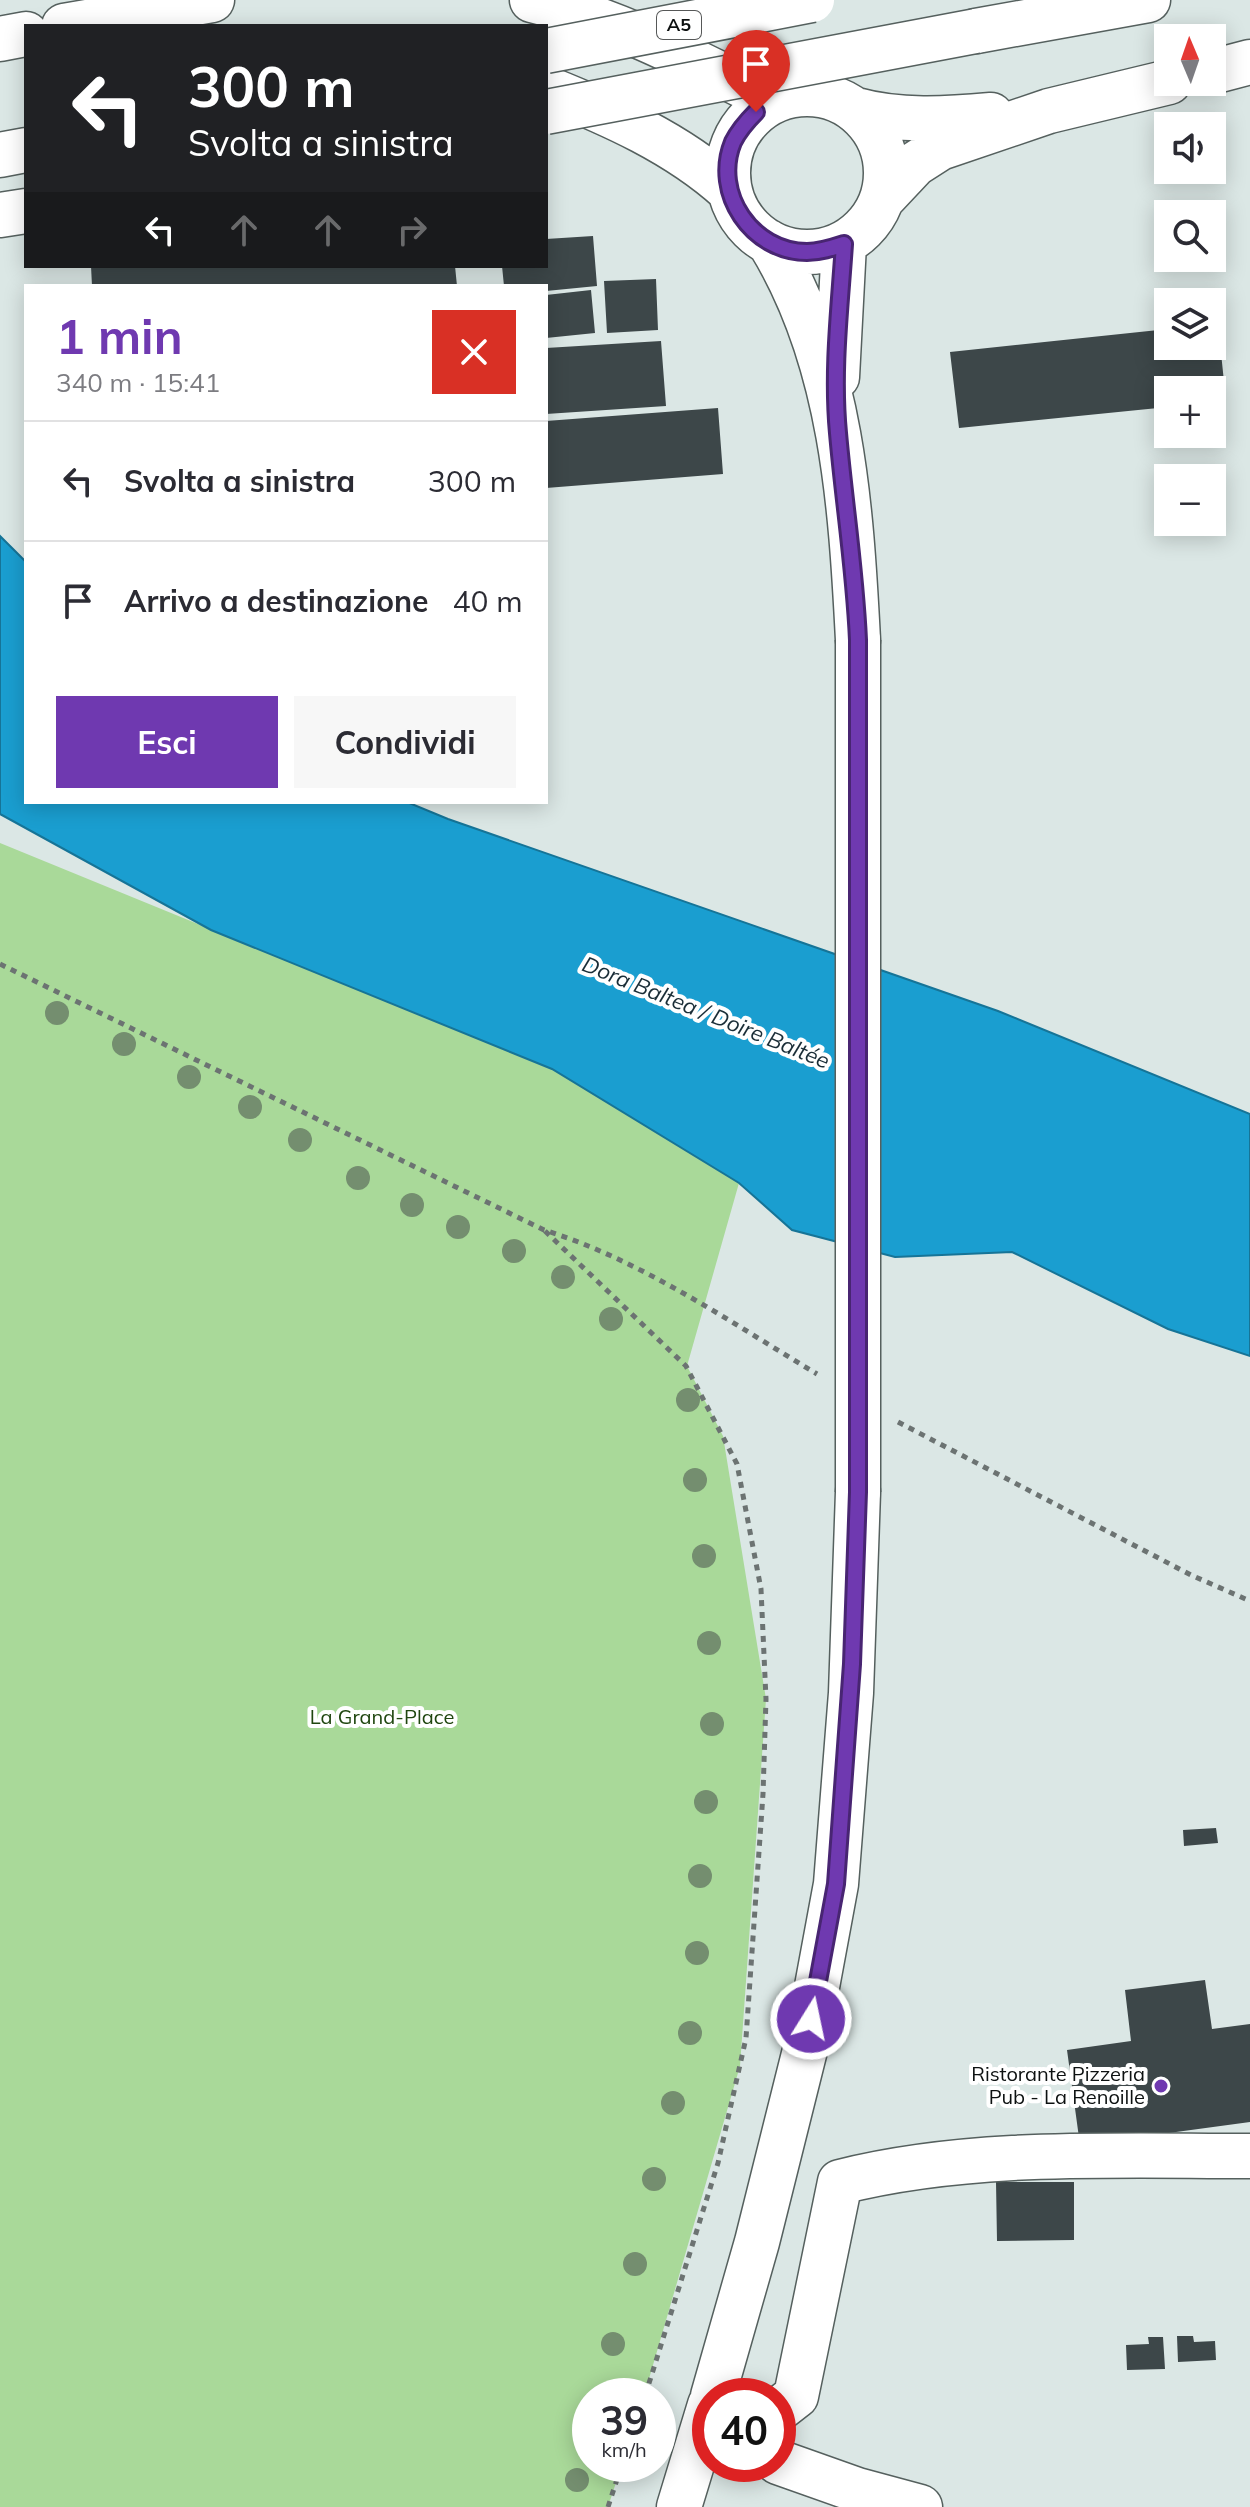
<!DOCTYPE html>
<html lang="it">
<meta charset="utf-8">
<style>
body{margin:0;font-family:Mulish,sans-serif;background:#f7f7f7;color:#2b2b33;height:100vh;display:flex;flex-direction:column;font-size:30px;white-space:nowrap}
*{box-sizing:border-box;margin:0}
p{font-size:26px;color:#7c7c81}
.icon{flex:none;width:44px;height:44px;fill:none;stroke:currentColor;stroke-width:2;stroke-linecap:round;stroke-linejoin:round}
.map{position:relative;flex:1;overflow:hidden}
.panel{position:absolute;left:24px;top:284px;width:524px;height:520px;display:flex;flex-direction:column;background:#fff;border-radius:0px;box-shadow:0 4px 20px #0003}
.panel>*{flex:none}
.banner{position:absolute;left:24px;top:24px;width:524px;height:244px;border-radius:0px;box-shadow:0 4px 20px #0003;background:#202124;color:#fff;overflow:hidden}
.needle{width:52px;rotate:358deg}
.tools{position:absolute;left:1154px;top:24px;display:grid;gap:16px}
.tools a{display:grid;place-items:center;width:72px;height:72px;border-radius:0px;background:#fff;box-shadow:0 4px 20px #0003;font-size:40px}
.speed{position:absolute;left:572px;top:2378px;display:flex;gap:16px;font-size:40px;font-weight:700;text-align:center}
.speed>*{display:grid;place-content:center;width:104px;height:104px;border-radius:50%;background:#fff;box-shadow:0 4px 20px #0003;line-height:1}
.speed small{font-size:20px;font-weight:400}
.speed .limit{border:12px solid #d22;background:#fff;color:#111}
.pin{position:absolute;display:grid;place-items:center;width:68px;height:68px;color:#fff;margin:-82px -34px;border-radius:50% 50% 50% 0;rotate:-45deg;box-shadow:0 0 8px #0007}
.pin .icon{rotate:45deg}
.me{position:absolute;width:88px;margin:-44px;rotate:10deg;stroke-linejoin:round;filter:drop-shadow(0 0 6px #0008)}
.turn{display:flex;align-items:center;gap:28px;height:168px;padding:0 32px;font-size:36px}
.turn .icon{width:104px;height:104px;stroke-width:2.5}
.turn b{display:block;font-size:56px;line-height:68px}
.lanes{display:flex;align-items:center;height:76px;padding:0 32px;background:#0003;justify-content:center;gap:40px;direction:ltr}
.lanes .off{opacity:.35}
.round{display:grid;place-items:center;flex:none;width:84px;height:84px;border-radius:0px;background:#f7f7f7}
.overview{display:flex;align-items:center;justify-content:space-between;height:136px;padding:0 32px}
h1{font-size:48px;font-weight:700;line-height:60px;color:#6f39b0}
.button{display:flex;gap:16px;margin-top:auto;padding:16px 32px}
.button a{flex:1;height:92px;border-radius:0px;background:#6f39b0;color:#fff;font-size:32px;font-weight:700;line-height:92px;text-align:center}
.button a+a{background:#f7f7f7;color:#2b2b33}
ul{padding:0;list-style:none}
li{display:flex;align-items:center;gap:24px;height:120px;padding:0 32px;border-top:2px solid #e1e1e2}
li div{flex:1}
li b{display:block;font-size:30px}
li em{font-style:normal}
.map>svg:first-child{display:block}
.green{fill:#a9d999}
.water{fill:#1a9ed0;stroke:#167497;stroke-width:2}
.building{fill:#3d4749}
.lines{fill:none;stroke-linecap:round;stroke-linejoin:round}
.minor-casing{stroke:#55605e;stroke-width:47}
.highway-casing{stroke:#55605e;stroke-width:47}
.path{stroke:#6c7372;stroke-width:5;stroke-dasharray:6 6;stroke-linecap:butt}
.minor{stroke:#fff;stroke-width:44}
.highway{stroke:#fff;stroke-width:44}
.minor-bridge-casing{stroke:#55605e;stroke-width:47;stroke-linecap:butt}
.highway-bridge-casing{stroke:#55605e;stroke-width:47;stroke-linecap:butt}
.minor-bridge{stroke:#fff;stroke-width:44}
.highway-bridge{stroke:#fff;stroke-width:44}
.tree{fill:#748e6f}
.route-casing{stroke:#482572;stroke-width:20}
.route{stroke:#6f39b0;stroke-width:14}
.poi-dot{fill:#6f39b0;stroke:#fff;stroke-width:3}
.labels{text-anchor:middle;stroke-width:8;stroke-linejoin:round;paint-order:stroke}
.shield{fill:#fff;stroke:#565858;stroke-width:2}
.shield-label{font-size:18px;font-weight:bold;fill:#0d1111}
.park-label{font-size:20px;fill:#1f460f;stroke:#fff}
.poi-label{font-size:20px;fill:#0d1111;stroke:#fff;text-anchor:end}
.water-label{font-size:22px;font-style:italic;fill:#1a2d37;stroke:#fff}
</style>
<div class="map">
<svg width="1250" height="2507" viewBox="0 0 1250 2507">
<rect width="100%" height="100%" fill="#dbe7e5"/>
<path class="green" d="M 0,843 L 552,1069 L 739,1183 L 687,1366 L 723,1436 L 766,1699 L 740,2066 L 644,2396 L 590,2396 L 590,2464 L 622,2464 L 608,2507 L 0,2507 Z"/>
<path class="water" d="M 0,536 L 26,562 L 26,802 L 407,802 L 448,819 L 998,1011 L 1250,1114 L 1250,1356 L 1168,1329 L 1012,1252 L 895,1257 L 792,1230 L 739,1183 L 552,1069 L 211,930 L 0,814 Z"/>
<path class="building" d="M 593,236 L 597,286 L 546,291 L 546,286 L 504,286 L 502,266 L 546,266 L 546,239 Z
M 91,266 L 455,266 L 457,286 L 92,286 Z
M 656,279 L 658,330 L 607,333 L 604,281 Z
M 591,290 L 595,333 L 546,338 L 546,295 Z
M 1212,324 L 1218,324 L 1226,401 L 1212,403 L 1212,390 L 1168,390 L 1168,407 L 959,428 L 950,352 L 1168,329 L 1168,346 L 1212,346 Z
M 661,341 L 666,406 L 546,414 L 546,348 Z
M 718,408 L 723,474 L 546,488 L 546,421 Z
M 1216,1828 L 1218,1843 L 1184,1846 L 1183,1830 Z
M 1205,1980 L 1212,2029 L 1250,2024 L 1250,2122 L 1080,2145 L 1067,2050 L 1131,2041 L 1125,1990 Z
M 996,2182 L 1074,2182 L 1074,2240 L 997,2241 Z
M 1177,2336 L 1193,2336 L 1194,2342 L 1215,2341 L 1216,2360 L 1178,2362 Z
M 1148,2337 L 1163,2337 L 1165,2369 L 1127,2370 L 1126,2345 L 1149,2344 Z"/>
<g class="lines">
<g class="minor-casing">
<path id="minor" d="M 532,0 C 610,18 679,54 750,89
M 64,26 L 212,0
M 0,39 L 26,34
M 1212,72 L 1250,62
M 546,88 C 611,114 677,143 729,190
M728 173a79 79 0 1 1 158 0a79 79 0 1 1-158 0Z
M 856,110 C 899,122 947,119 991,115
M 883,198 L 915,164 L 940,148 L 1049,111 L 1169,82
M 769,242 C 842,360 851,505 858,640
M 837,377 L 844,244
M 713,2396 L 757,2242 L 806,2046 L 836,1884 L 851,1693 L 858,1492
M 778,2410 L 796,2396 L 840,2182 C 970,2149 1116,2156 1250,2156
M 778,2462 L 857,2490 L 920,2507
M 679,2507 L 710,2405"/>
</g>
<g class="highway-casing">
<path id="highway" d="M 976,31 L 1148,0
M 0,155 L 26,150
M 0,215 L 26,211"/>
</g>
<path class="path" d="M 0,964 L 544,1230 C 641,1260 730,1322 817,1374
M 545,1231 L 686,1366 L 737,1464 L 761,1589 L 766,1699 L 763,1794 L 746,2038 L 718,2163 L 645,2396
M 898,1422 L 1191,1575 L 1250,1601
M 608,2507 L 622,2464"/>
<use href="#minor" class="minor"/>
<use href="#highway" class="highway"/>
<g class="minor-bridge-casing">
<path id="minor-bridge" d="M 858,1492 L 858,640"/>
</g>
<g class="highway-bridge-casing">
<path id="highway-bridge" d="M 546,51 L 812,0
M 546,112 L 976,31"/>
</g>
<use href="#minor-bridge" class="minor-bridge"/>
<use href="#highway-bridge" class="highway-bridge"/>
</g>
<g class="tree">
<circle cx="57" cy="1013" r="12"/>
<circle cx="124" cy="1044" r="12"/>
<circle cx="189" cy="1077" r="12"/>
<circle cx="250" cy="1107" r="12"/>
<circle cx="300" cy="1140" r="12"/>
<circle cx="358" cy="1178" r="12"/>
<circle cx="412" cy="1205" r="12"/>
<circle cx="458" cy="1227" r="12"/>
<circle cx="514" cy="1251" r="12"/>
<circle cx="563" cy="1277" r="12"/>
<circle cx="611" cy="1319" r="12"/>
<circle cx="688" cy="1400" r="12"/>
<circle cx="695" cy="1480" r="12"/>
<circle cx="704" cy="1556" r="12"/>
<circle cx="709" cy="1643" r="12"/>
<circle cx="712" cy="1724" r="12"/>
<circle cx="706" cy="1802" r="12"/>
<circle cx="700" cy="1876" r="12"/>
<circle cx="697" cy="1953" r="12"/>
<circle cx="690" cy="2033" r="12"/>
<circle cx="673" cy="2103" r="12"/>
<circle cx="654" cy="2179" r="12"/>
<circle cx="635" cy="2264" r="12"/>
<circle cx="613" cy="2344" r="12"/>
<circle cx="577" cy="2480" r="12"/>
</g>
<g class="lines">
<g class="route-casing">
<path id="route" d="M 756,112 C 747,121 739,130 733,142 C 712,193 752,252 807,252 C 820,252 832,248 844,244 C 840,306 832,370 838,433 C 844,502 855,570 858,640 L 858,1492 L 852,1664 L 836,1884 L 811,2019"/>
</g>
<use href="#route" class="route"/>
</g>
<circle class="poi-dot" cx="1161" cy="2086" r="8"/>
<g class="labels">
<rect class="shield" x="657" y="11" width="44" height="28" rx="6"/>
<g class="shield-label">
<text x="679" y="31">A5</text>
</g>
<g class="park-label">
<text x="382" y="1724">La Grand-Place</text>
</g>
<g class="poi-label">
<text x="1145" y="2081">Ristorante Pizzeria<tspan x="1145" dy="23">Pub - La Renoille</tspan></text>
</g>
<g class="water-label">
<text transform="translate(706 1012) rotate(22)" y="8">Dora Baltea / Doire Baltée</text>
</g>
</g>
</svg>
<div class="tools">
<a><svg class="needle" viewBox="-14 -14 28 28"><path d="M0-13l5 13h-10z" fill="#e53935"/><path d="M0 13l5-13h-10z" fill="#7c7c81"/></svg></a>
<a><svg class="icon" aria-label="sound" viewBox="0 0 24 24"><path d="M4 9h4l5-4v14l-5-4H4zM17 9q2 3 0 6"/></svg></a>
<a><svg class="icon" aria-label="search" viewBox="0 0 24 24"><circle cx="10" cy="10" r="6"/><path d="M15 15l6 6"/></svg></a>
<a><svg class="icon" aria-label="layers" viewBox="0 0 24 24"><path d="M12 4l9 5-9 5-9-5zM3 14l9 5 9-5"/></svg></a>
<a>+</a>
<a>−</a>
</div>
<div class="speed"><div>39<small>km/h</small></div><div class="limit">40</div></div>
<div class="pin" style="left:756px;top:112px;background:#d93025"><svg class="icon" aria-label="arrive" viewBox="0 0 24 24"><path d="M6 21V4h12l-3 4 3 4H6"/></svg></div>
<svg class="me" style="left:811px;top:2019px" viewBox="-20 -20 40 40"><circle r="17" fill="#6f39b0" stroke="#fff" stroke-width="3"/><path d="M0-11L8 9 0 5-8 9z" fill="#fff"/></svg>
<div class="banner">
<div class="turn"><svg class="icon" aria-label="left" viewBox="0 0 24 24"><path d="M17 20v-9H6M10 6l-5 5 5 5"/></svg><div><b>300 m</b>Svolta a sinistra</div></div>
<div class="lanes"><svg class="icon" aria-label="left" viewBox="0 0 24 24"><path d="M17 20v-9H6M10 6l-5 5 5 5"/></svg><svg class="icon off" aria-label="ahead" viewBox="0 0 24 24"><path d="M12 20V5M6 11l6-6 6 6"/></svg><svg class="icon off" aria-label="ahead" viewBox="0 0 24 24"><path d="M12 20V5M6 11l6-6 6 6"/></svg><svg class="icon off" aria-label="right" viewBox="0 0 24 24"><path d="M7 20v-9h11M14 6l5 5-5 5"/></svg></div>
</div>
<section class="panel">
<div class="overview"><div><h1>1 min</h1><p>340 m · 15:41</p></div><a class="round" style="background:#d93025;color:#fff"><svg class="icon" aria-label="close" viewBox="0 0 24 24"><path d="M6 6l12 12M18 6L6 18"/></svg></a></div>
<ul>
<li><svg class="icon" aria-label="left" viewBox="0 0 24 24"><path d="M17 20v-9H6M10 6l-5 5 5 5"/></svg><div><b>Svolta a sinistra</b></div><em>300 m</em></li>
<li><svg class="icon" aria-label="arrive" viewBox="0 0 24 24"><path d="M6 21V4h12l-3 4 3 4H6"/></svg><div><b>Arrivo a destinazione</b></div><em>40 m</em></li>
</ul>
<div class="button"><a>Esci</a><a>Condividi</a></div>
</section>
</div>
